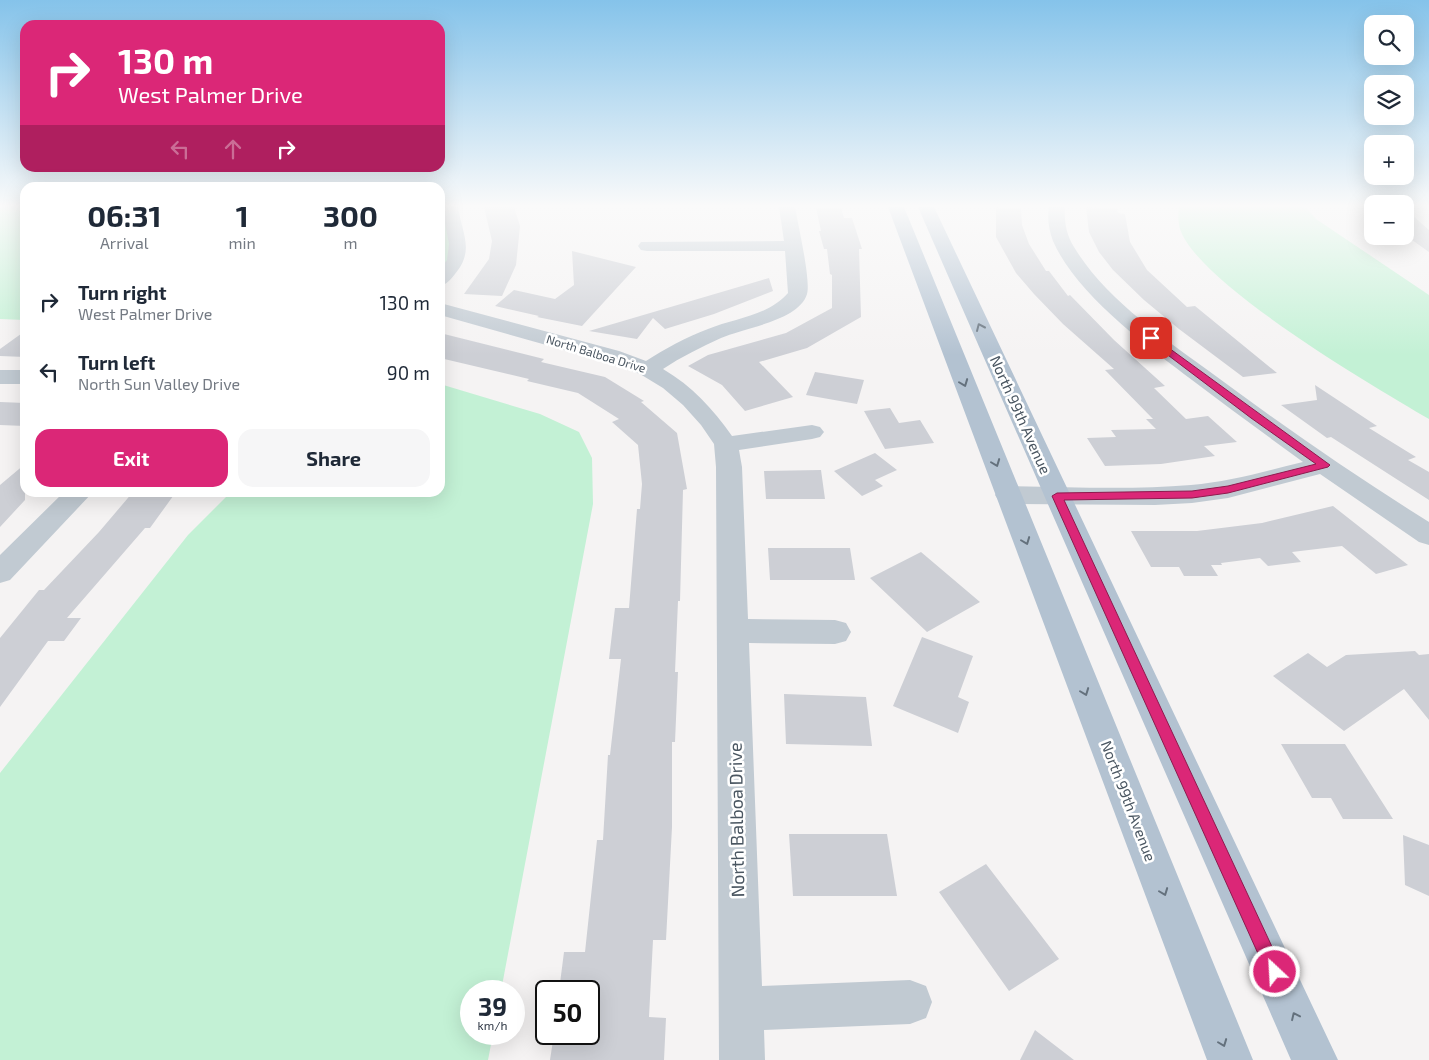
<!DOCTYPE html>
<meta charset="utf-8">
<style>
body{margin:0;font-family:"Exo 2",sans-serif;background:#f6f6f7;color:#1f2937;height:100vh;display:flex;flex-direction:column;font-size:19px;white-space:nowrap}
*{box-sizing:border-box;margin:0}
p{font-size:16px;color:#747a83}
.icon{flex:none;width:28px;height:28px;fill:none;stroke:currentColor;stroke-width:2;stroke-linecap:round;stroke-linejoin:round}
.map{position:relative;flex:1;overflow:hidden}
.drawer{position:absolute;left:20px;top:182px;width:425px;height:315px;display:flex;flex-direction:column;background:#fff;border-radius:15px;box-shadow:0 5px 20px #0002}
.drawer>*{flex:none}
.hud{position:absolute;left:20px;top:20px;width:425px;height:152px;border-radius:15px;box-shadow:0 5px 20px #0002;background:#db2777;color:#fff;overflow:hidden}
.controls{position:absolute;left:1364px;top:15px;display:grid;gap:10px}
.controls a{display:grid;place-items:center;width:50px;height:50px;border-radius:10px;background:#fff;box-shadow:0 5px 20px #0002;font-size:25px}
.speed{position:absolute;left:460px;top:980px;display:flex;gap:10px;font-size:25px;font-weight:700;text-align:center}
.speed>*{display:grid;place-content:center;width:65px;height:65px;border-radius:50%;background:#fff;box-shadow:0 5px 20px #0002;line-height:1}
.speed small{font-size:12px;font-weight:400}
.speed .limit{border:2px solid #111;border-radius:8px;background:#fff;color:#111}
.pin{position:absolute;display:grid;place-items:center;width:42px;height:42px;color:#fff;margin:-21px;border-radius:10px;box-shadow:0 2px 8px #0006}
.me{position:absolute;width:55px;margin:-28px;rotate:335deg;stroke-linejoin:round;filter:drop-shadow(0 0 4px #0008)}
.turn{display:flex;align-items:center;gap:18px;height:105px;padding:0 15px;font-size:22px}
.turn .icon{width:65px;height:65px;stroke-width:2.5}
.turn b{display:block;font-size:35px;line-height:42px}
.lanes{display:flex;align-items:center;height:48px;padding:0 15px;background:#0003;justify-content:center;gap:25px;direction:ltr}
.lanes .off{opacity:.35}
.eta{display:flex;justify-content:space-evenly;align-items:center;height:85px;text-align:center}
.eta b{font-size:30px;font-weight:700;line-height:35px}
.button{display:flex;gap:10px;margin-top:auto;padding:10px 15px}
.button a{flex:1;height:58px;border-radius:15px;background:#db2777;color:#fff;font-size:20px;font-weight:700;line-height:58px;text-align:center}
.button a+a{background:#f6f6f7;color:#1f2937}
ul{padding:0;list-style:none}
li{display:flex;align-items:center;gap:15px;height:70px;padding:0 15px}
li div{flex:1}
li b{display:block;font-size:19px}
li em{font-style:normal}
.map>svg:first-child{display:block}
.green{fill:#c3f1d5}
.building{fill:#cdcfd5}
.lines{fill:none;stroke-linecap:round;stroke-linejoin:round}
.minor{fill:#c1cad2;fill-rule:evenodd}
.major{fill:#b3c2d1;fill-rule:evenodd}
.oneway{stroke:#64717d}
.route{fill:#db2777;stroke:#8e194d}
.labels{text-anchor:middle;stroke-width:5;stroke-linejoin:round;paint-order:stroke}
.far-street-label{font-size:12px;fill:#4a5661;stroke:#fff}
.street-label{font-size:15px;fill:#4a5661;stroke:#fff}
.near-street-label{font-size:18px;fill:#4a5661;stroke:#fff}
</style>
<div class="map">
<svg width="1429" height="1060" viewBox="0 0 1429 1060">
<rect width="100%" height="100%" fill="#f5f3f3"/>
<path class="green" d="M 0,207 L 25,207 L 25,320 L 0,319 Z
M 440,207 L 450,207 L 458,236 L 440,280 Z
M 1179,207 L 1305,207 L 1316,219 L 1429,295 L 1429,419 C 1376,388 1198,284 1180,229 C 1178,222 1178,214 1179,207 Z
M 440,384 L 540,414 L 579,432 L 592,458 L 593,504 L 501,991 L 471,991 L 471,1034 L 493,1034 L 488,1060 L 0,1060 L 0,773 L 188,535 L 230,493 L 440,492 Z"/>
<path class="building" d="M 484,207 L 514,207 L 520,226 L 516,265 L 502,296 L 464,294 L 489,259 L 492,241 Z
M 996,207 L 1021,209 L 1022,225 L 1029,244 L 1046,271 L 1049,271 L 1068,296 L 1070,295 L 1114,340 L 1165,386 L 1154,388 L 1186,419 L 1208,416 L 1237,442 L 1204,446 L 1215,456 L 1161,464 L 1105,466 L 1087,438 L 1116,437 L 1111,430 L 1156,429 L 1146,419 L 1153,419 L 1105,370 L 1114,369 L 1063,324 L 1034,294 L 1016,273 L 996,237 Z
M 1086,207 L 1117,208 L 1118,213 L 1125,214 L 1130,242 L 1147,270 L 1187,307 L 1195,306 L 1277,373 L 1243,377 L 1179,329 L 1144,300 L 1113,270 L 1099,252 L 1089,232 Z
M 816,208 L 841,208 L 844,218 L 852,218 L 862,249 L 859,249 L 861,317 L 807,348 L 759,362 L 793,397 L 745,411 L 722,385 L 688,366 L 708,355 L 786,333 L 832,308 L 832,275 L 830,274 L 827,249 L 824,249 L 819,231 L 821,231 Z
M 1405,209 L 1429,230 L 1429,252 L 1405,235 Z
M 572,251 L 636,267 L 582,326 L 537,317 L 539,316 L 495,306 L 514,290 L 555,299 L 574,285 Z
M 769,278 L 773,291 L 714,314 L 665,329 L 653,318 L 637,339 L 589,331 Z
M 25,331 L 25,357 L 0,356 L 0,349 Z
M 440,333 L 544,359 L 541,362 L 605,377 L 644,401 L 641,402 L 677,433 L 687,489 L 683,490 L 680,601 L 678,601 L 675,672 L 678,672 L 675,742 L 672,742 L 672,827 L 666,940 L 653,940 L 649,1017 L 666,1018 L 664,1060 L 550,1060 L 554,1034 L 589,1034 L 589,991 L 559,991 L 564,952 L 585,952 L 597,840 L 603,840 L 608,755 L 610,755 L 621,659 L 609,659 L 615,608 L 629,608 L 637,509 L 640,509 L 642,484 L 638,445 L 612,422 L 619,419 L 578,393 L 527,381 L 529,379 L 440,358 Z
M 815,372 L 864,380 L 857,404 L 806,395 Z
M 1315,385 L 1377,426 L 1369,428 L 1416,457 L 1408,460 L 1429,472 L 1429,500 L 1331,437 L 1327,438 L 1281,405 L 1317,400 Z
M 0,402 L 25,403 L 25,426 L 0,425 Z
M 890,408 L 899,423 L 920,420 L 934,443 L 885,449 L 864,411 Z
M 875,453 L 897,470 L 875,480 L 883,486 L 862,496 L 834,471 Z
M 25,464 L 25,500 L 0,527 L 0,485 Z
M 821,470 L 825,499 L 766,499 L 764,471 Z
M 133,492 L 176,492 L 150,528 L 145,528 L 67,618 L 81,618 L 64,641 L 48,641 L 0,707 L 0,638 L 39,590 L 44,590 L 99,532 Z
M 1333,506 L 1408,565 L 1376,574 L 1342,546 L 1292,552 L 1301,562 L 1268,566 L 1260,558 L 1221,563 L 1222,565 L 1211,565 L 1218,576 L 1184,576 L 1179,567 L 1151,567 L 1131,531 L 1197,531 L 1262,523 Z
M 768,548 L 850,548 L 855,580 L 770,580 Z
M 921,552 L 980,602 L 927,632 L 870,578 Z
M 922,637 L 973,656 L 958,697 L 969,702 L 958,733 L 893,706 Z
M 1415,651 L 1419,655 L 1429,654 L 1429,720 L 1404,689 L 1344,731 L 1273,676 L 1308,653 L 1327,667 L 1346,655 Z
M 784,694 L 866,697 L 872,746 L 786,744 Z
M 1281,744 L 1345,744 L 1393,819 L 1343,819 L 1331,798 L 1312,798 Z
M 789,834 L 887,834 L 897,896 L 793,896 Z
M 1403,835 L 1429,845 L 1429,896 L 1405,885 Z
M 986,864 L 1059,959 L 1009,991 L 939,892 Z
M 1035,1030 L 1074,1060 L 1020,1060 Z"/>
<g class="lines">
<path class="minor" d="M 442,207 L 458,207 C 462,234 475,250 455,274 C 450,280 447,284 440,286 L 440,269 L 447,260 L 449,244 Z
M 779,207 L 795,207 C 798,224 811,281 807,294 C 799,321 743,328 721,338 C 701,347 681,357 663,369 C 692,386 713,409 732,436 L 812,425 L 820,427 L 824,432 L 820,437 L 812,439 L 739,450 L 742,467 L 748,619 L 835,620 L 846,623 L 851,632 L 846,641 L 835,644 L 749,643 L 762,986 L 910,980 L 926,986 L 932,1002 L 926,1018 L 910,1024 L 764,1030 L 765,1060 L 719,1060 L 716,467 L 714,444 L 701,425 L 683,405 L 663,388 L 640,374 L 603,361 L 440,315 L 440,303 L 619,351 L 646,361 C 665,349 686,337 708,329 C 735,318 768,316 788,293 L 785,251 L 647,251 L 641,250 L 638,246 L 641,242 L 784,241 Z
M 1049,207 L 1065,207 C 1064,221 1066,234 1074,247 C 1106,300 1164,338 1213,374 C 1283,426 1355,476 1429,522 L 1429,545 L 1419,542 L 1320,474 L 1228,498 L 1192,503 L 1155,505 L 1008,504 L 999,501 L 995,495 L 999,489 L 1008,486 C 1069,487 1131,490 1191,485 C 1229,482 1266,471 1303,462 C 1266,435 1229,408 1192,380 C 1147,346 1076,294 1053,241 C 1049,230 1047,219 1049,207 Z
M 0,370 L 25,370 L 25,384 L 0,384 Z
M 64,492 L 93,492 L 10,580 L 0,583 L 0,555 Z"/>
<path class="major" d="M 888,207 L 904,207 L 1253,1060 L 1207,1060 Z
M 918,207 L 934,207 L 1338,1060 L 1291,1060 Z"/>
</g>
<defs><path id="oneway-chevron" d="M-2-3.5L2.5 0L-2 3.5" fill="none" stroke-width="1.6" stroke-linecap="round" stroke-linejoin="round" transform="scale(1.25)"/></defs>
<g class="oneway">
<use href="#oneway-chevron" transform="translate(980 327) rotate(-114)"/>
<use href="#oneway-chevron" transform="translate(964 383) rotate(69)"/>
<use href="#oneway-chevron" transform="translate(996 463) rotate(69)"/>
<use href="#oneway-chevron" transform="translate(1026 541) rotate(69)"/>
<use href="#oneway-chevron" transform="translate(1085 692) rotate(69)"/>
<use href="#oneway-chevron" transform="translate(1164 892) rotate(69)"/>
<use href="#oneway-chevron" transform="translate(1295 1016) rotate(-115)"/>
<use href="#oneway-chevron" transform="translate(1223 1043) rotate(69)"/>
</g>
<linearGradient id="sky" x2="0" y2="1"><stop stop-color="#85c3ea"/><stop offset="0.58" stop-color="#fafafa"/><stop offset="1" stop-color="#fafafa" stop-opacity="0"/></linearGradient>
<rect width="1429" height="355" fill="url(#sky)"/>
<path class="route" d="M 1151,335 L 1330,465 L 1328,467 L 1228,493 L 1192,498 L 1064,500 L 1281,966 L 1284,972 L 1281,978 L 1275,981 L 1269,978 L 1052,496 L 1057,493 L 1192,491 L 1228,486 L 1316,464 L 1251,418 L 1148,340 L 1148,336 Z"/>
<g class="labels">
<g class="far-street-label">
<text transform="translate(596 354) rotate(17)" y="4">North Balboa Drive</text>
</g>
<g class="street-label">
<text transform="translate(1020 415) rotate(66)" y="5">North 99th Avenue</text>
<text transform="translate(1128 801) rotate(69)" y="5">North 99th Avenue</text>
</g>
<g class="near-street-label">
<text transform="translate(737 820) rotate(-91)" y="6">North Balboa Drive</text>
</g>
</g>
</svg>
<div class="controls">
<a><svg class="icon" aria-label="search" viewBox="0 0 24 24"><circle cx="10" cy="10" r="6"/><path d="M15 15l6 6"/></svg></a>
<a><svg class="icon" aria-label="layers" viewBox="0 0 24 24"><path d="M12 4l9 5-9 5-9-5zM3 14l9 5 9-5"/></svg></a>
<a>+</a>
<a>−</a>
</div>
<div class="speed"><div>39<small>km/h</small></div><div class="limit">50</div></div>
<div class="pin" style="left:1151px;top:338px;background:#d93025"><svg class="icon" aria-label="arrive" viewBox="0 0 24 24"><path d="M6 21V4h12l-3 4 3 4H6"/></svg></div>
<svg class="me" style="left:1275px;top:972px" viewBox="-20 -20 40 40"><circle r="17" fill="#db2777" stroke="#fff" stroke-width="3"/><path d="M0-11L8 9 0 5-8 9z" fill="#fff"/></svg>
<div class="hud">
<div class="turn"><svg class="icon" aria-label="right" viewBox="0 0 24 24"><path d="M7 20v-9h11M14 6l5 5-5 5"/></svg><div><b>130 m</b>West Palmer Drive</div></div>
<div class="lanes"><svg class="icon off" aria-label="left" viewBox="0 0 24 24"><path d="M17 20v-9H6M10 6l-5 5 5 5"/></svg><svg class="icon off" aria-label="ahead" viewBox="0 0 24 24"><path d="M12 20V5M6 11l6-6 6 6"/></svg><svg class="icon" aria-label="right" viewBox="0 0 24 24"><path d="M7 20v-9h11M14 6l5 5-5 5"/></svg></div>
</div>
<section class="drawer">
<div class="eta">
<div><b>06:31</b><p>Arrival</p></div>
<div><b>1</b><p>min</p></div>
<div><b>300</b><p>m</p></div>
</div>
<ul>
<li><svg class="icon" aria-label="right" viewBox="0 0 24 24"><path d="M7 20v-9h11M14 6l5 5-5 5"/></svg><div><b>Turn right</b><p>West Palmer Drive</p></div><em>130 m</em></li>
<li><svg class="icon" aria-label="left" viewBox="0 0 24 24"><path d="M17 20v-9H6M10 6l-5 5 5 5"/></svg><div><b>Turn left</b><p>North Sun Valley Drive</p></div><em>90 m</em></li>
</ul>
<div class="button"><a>Exit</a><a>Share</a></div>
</section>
</div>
